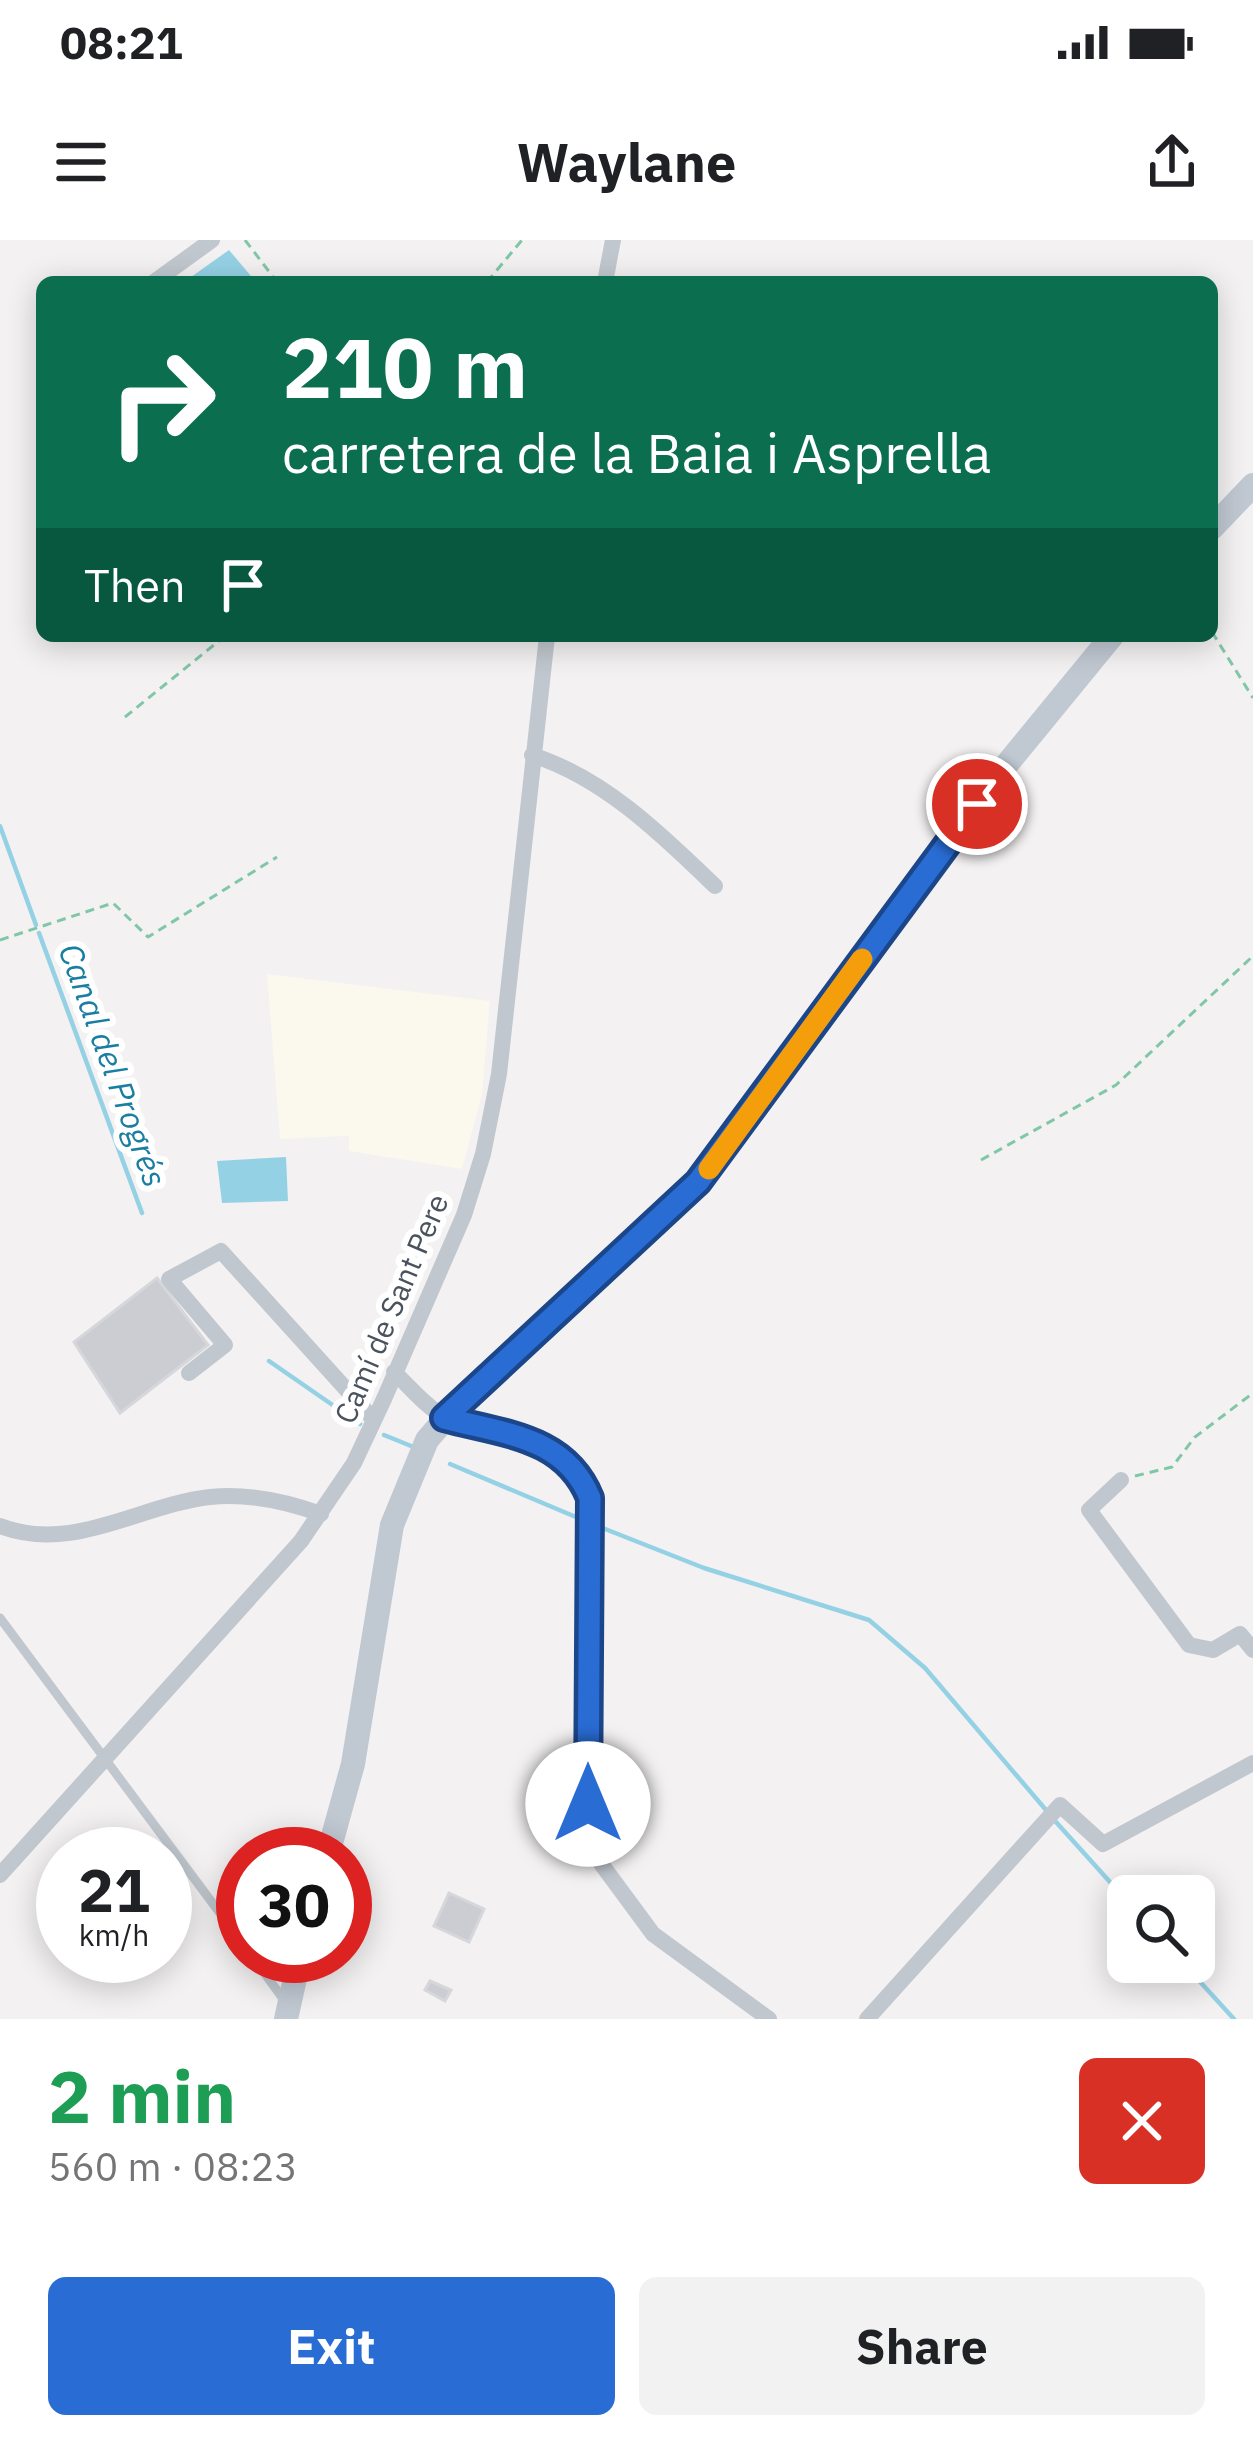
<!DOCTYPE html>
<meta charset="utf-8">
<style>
body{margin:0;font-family:"IBM Plex Sans",sans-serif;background:#f2f2f2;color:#202124;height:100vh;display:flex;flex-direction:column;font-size:45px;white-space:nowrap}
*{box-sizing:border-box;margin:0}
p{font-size:39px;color:#757577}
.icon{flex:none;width:66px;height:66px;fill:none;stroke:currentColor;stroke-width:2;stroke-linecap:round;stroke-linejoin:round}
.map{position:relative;height:1779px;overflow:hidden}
.side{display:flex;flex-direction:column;background:#fff;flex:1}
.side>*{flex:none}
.banner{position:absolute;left:36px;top:36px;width:1182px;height:366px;border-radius:18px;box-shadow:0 6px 30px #0003;background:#0b6e4f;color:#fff;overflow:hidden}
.controls{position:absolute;left:1107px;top:1635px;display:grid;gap:24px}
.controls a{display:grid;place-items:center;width:108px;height:108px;border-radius:18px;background:#fff;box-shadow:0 6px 30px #0003;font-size:60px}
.speed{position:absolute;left:36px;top:1587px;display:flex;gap:24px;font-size:60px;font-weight:700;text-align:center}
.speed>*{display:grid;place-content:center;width:156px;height:156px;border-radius:50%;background:#fff;box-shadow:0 6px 30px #0003;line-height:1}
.speed small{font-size:30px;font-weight:400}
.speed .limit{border:18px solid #d22;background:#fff;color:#111}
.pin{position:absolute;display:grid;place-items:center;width:102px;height:102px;color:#fff;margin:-51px;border:6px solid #fff;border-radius:50%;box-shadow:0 3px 12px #0007}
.me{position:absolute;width:132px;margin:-66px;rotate:0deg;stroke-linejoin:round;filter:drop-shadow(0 0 9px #0008)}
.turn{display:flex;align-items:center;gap:42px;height:252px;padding:0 48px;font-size:54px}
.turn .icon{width:156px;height:156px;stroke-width:2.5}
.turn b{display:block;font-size:84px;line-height:102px}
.then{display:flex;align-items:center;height:114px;padding:0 48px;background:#0003;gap:24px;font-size:45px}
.round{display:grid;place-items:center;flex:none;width:126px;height:126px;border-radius:18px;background:#f2f2f2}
.head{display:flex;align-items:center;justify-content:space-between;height:204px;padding:0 48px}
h1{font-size:72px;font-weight:800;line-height:90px;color:#1e9e55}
.cta{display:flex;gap:24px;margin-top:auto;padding:24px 48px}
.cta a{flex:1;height:138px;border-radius:18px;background:#296cd4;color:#fff;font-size:48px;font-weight:800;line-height:138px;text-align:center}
.cta a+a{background:#f2f2f2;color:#202124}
.status{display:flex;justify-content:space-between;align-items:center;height:84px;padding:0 60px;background:#fff;direction:ltr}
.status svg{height:33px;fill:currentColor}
header{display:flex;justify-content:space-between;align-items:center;height:156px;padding:0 48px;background:#fff;font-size:54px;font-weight:800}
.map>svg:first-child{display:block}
.commercial{fill:#fbf8ed}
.water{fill:#95d1e5}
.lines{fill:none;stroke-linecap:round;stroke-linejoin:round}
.stream{stroke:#95d1e5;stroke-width:4.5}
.building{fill:#cbcdd3;stroke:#d5d7db;stroke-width:3}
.path{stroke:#7fc7a7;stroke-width:3;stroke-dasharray:9 6;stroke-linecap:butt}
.service{stroke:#c0c7ce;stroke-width:9}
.minor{stroke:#c0c7ce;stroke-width:16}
.secondary{stroke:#c0c8d2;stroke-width:24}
.route-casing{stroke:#1b468a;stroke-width:30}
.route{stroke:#296cd4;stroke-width:21}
.slow{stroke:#f59e0b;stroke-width:21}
.labels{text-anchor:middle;stroke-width:12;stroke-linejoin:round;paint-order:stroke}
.street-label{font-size:30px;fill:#4a535d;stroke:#fff}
.water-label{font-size:33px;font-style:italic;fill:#197ea1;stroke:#fff}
</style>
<div class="status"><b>08:21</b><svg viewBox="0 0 49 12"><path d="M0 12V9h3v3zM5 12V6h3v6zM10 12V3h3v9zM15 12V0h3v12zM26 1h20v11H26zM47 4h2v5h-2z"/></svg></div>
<header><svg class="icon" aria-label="menu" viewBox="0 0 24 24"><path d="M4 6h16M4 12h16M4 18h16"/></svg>Waylane<svg class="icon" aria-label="share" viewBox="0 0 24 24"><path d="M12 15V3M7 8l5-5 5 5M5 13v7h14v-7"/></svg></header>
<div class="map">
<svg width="1253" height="1779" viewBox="0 0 1253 1779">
<rect width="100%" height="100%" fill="#f3f1f1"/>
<path class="commercial" d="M 267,734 L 490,761 L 482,855 L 462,929 L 349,911 L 349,896 L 280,899 Z"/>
<path class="water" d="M 229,10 L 256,42 L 184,42 Z
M 286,917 L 288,961 L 222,963 L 217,921 Z"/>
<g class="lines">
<path class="stream" d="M 0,586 L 36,685
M 39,693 L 142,973
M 269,1121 L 360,1184
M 384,1195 L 416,1208
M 450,1224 L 583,1280
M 600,1287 L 704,1328 L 869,1380 L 925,1428 L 1046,1570
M 1056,1582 L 1128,1662
M 1182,1722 L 1234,1779"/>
</g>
<path class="building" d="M 157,1038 L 208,1105 L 120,1173 L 74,1102 Z
M 449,1653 L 484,1669 L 469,1702 L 434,1686 Z
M 430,1741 L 451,1750 L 445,1761 L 425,1750 Z"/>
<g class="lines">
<path class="path" d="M 245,0 L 277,42
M 487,42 L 522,0
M 1212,392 L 1253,458
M 125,477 L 225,396
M 0,700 L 113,663 L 148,697 L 277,617
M 981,920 L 1116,845 L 1253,716
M 1135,1236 L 1172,1227 L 1195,1197 L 1253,1153"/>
<path class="service" d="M 0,1378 L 243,1704
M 252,1716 L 284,1760"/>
<path class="minor" d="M 154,42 L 212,0
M 605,42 L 613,0
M 532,515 C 604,538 661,594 715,646
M 394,1132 C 409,1146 425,1166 443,1176 C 500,1211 560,1181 590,1259 L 591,1610 L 653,1694 L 769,1779
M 189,1133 L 225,1105 L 169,1039 L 221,1011 L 374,1180
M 1121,1240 L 1089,1270 L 1189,1405 L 1213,1410 L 1240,1394 L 1253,1410
M 0,1286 C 73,1314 139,1265 210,1257 C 248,1253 285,1261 321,1274
M 0,1635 L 301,1301 L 354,1223 L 384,1159 L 464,975 L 483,914 L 499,834 L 547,396
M 867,1779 L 1060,1565 L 1103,1604 L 1253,1523"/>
<path class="secondary" d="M 1212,288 L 1253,245
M 328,1614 L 353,1524 L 392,1285 L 427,1200 L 469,1151 L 699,942 L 1003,529 L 1112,396
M 286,1779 L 300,1716"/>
</g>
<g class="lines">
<g class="route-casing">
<path id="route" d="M 588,1564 L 590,1258 C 565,1196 503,1194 444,1178 L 698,942 L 977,564"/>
</g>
<use href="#route" class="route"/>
<path class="slow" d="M 709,929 L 862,719"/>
</g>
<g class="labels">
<g class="street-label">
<text transform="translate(392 1069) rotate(-67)" y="10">Camí de Sant Pere</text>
</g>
<g class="water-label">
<text transform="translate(113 825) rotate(70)" y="12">Canal del Progrés</text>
</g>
</g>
</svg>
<div class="controls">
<a><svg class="icon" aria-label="search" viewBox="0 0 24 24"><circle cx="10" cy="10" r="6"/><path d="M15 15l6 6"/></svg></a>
</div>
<div class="speed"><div>21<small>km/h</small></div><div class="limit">30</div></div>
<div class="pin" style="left:977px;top:564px;background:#d93025"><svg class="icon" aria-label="arrive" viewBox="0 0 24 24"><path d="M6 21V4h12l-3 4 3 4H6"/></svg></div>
<svg class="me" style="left:588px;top:1564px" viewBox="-20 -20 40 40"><circle r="19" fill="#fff"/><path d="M0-13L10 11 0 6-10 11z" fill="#296cd4"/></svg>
<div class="banner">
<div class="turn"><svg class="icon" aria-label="right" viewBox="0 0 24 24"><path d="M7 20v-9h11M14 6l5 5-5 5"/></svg><div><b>210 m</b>carretera de la Baia i Asprella</div></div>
<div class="then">Then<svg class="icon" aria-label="arrive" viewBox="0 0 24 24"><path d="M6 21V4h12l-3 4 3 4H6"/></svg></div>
</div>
</div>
<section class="side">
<div class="head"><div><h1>2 min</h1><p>560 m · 08:23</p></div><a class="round" style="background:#d93025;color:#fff"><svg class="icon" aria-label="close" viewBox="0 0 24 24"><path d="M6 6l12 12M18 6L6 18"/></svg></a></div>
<div class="cta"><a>Exit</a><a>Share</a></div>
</section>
